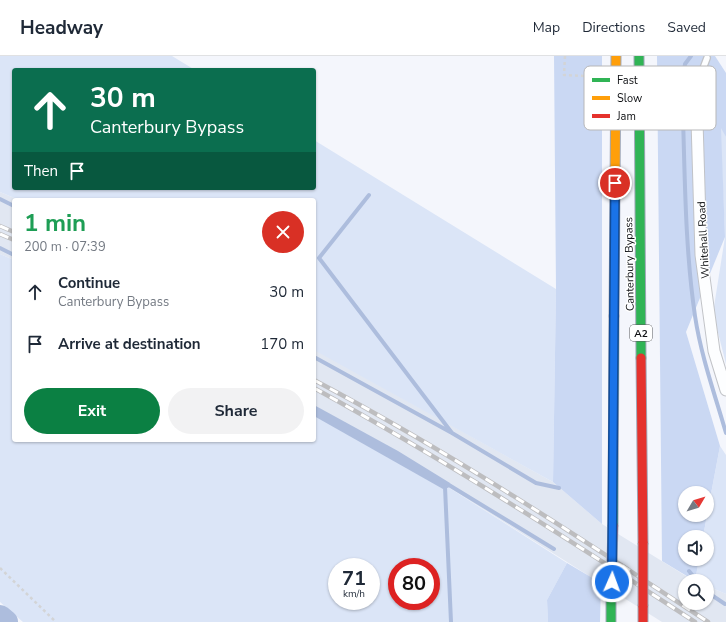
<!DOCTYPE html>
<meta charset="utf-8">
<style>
body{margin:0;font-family:"Nunito Sans",sans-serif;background:#f2f2f3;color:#1f2937;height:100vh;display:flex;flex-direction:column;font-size:15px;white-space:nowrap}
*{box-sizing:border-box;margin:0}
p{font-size:13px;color:#747a83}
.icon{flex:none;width:22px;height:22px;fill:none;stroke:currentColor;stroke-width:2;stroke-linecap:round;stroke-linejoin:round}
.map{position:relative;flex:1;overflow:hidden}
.sheet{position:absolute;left:12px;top:142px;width:304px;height:244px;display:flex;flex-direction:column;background:#fff;border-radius:4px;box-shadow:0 1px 3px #0004}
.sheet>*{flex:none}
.hud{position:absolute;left:12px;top:12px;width:304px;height:122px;border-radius:4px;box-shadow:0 1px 3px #0004;background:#0b6e4f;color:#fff;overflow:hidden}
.needle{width:26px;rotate:52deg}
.tools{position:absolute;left:678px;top:430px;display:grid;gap:8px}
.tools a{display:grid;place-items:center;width:36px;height:36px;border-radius:50%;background:#fff;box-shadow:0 1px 3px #0004;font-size:20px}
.speed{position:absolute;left:328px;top:502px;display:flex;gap:8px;font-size:20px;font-weight:700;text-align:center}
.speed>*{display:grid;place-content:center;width:52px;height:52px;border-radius:50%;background:#fff;box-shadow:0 1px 3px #0004;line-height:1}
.speed small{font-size:10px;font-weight:400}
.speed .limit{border:6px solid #d22;background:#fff;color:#111}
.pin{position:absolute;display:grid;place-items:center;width:34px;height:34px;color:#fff;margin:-17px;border:2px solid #fff;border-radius:50%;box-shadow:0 1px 4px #0007}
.me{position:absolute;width:44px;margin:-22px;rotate:2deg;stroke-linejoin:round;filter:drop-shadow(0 0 3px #0008)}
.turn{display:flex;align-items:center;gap:14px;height:84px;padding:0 12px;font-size:18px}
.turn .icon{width:52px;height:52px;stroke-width:2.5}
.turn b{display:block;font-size:28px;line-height:34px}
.then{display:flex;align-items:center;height:38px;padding:0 12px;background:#0003;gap:8px;font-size:15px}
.round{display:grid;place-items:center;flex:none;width:42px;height:42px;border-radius:21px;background:#f2f2f3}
.summary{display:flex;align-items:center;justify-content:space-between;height:68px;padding:0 12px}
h1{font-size:24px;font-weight:700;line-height:30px;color:#1e9e55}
.cta{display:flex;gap:8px;margin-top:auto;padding:8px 12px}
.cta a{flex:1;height:46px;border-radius:24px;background:#0b8043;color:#fff;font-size:16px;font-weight:700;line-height:46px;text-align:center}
.cta a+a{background:#f2f2f3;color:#1f2937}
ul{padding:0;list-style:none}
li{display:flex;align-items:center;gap:12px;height:52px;padding:0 12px}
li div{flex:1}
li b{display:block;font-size:15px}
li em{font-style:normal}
header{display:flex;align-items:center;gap:24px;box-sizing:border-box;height:56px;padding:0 20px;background:#fff;border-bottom:1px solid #e0e1e3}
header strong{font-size:19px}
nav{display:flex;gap:22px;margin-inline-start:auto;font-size:14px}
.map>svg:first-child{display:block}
.built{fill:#e1e7f2}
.green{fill:#dbe5f7;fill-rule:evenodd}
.forest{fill:#cad8f3}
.water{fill:#adbddd}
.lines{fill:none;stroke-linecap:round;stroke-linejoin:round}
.stream{stroke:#adbddd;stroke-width:4}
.river{stroke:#adbddd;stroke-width:24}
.lane-casing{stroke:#c1c3c7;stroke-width:8}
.street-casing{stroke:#c1c3c7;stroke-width:13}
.fast-casing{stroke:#9fa7b7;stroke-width:11}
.slow-casing{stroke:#9fa7b7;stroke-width:11}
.jam-casing{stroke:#9fa7b7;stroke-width:11}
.path{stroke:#d3d4d6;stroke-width:2.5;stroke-dasharray:3 3;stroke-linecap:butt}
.lane{stroke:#fdfeff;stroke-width:5.5}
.street{stroke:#fdfeff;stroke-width:11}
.fast{stroke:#30b455;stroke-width:9}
.slow{stroke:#ff9f0a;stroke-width:9}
.jam{stroke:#e5322d;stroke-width:9}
.rail-casing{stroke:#bdbdbf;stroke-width:4.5}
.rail{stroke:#fff;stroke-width:3;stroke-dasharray:9;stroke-linecap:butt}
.jam-bridge-casing{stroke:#9fa7b7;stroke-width:11;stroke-linecap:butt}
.jam-bridge{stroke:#e5322d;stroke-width:9}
.route-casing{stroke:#114b97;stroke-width:10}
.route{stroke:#1a73e8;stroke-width:7}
.labels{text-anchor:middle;stroke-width:3;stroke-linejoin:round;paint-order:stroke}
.shield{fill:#fff;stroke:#56585a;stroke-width:1}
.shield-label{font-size:10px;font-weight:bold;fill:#0e1013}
.street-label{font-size:11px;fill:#0e1013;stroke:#fff}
.key{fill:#fff;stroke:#b7b7b8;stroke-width:1}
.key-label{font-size:11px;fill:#0e1013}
</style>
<header>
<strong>Headway</strong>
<nav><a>Map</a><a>Directions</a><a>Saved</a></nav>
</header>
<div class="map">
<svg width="726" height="566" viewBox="0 0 726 566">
<rect width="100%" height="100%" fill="#f4f6fc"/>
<path class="built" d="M 0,136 L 19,144 L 14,144 L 14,204 L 0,198 Z
M 314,293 L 553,426 L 602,468 L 694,525 L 685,525 L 685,547 L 707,547 L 707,530 L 726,538 L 726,566 L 662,566 L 448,431 L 314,357 Z"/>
<path class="green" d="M 0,0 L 172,0 L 195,14 L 14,14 L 14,132 L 314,132 L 314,84 L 556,233 L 553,426 L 314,294 L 314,144 L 19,144 L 0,136 Z
M 720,67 L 726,81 L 726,308 L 713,257 L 725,181 Z
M 0,198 L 14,204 L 14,384 L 314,384 L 314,357 L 448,431 L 567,507 L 547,544 L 548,566 L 23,566 L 0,546 ZM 337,511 L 371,511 L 371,545 L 337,545 ZM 397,511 L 431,511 L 431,545 L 397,545 Z
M 720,390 L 726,399 L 726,538 L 707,530 L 707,525 L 695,525 L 699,503 L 707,503 L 707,481 L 703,481 Z"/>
<path class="forest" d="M 554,0 L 602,0 L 602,468 L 553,426 L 556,233 Z
M 657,0 L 715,0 L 726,17 L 726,81 L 721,72 L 725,181 L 686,276 L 720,390 L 707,459 L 707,437 L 685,437 L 685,459 L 707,459 L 703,481 L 685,481 L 685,503 L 699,503 L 695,525 L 662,505 Z
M 567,507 L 601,527 L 600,566 L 548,566 L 547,544 Z"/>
<path class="water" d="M 314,349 L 398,395 L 450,427 L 443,433 L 314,360 Z"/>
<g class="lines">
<path class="stream" d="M 683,23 L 685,8 L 691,0
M 682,31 C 685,107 684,185 695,260 C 701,300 715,339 726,377
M 369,139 L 319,202 L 452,377
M 0,143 L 14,150
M 0,192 L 14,199
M 314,301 L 452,377 L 536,427 L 559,432
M 689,515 L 697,525
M 707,536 L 725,548
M 451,566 L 445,431 L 449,429 L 554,493"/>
<path class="river" d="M 0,561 L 6,566"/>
<g class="lane-casing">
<path id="lane" d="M 696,31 L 707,2"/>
</g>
<g class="street-casing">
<path id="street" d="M 696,31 L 701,199 L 714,295 L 726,334"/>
</g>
<g class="fast-casing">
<path id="fast" d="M 639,0 L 641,302
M 613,469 L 614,260
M 611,540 L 611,566"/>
</g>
<g class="slow-casing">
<path id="slow" d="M 614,260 L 616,0"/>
</g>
<g class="jam-casing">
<path id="jam" d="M 641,302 L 643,487
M 643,550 L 643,566"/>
</g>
<path class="path" d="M 565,0 L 564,19 L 584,20
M 672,28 L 686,30
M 0,512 L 56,566"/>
<use href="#lane" class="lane"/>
<use href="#street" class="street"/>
<use href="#fast" class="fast"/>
<use href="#slow" class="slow"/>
<use href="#jam" class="jam"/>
<g class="rail-casing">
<path id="rail" d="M 0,170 L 14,176
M 0,178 L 14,184
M 314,324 C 450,396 579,481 708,566
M 314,332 C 445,404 570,484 695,566"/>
</g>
<use href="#rail" class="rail"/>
<g class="jam-bridge-casing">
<path id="jam-bridge" d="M 643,487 L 643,550
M 611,540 L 613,469"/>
</g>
<use href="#jam-bridge" class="jam-bridge"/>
</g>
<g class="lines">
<g class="route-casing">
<path id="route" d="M 612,526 L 615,127"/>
</g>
<use href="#route" class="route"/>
</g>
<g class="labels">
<rect class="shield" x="630" y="269" width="22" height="16" rx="3"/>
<g class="shield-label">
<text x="641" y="281">A2</text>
</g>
<g class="street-label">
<text transform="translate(703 184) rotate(-93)" y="4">Whitehall Road</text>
<text transform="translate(629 208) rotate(-91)" y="4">Canterbury Bypass</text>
</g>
</g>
<rect x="584" y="10" width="132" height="64" rx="6" class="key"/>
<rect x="592" y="22" width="18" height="4" fill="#30b455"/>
<rect x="592" y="40" width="18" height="4" fill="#ff9f0a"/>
<rect x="592" y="58" width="18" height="4" fill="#e5322d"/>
<g class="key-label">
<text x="617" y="28">Fast</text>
<text x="617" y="46">Slow</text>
<text x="617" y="64">Jam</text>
</g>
</svg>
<div class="tools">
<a><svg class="needle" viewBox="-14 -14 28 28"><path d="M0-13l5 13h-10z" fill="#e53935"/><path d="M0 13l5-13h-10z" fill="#747a83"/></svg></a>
<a><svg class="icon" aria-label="sound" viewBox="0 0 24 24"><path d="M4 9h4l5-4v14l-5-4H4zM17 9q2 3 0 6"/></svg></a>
<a><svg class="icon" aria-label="search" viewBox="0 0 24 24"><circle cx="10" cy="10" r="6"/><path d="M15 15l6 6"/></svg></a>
</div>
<div class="speed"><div>71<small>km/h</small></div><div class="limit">80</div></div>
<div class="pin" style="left:615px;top:127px;background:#d93025"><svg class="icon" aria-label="arrive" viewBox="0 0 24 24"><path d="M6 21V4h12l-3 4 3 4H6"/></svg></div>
<svg class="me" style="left:612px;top:526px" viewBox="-20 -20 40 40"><circle r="17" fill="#1a73e8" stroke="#fff" stroke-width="3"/><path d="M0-11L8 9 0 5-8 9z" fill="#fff"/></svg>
<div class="hud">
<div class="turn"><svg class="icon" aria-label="ahead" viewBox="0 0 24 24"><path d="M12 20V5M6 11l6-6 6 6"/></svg><div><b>30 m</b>Canterbury Bypass</div></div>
<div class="then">Then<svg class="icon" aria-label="arrive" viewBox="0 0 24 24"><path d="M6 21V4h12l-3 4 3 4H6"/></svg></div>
</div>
<section class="sheet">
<div class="summary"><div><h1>1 min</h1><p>200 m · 07:39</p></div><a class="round" style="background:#d93025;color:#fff"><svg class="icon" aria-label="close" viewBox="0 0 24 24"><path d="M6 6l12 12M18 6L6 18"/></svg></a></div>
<ul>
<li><svg class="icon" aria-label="ahead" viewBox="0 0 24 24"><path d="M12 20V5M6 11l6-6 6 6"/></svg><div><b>Continue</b><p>Canterbury Bypass</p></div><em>30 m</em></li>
<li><svg class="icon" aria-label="arrive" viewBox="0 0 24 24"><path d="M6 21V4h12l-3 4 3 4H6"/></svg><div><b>Arrive at destination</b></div><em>170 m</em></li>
</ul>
<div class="cta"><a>Exit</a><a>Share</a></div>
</section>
</div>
